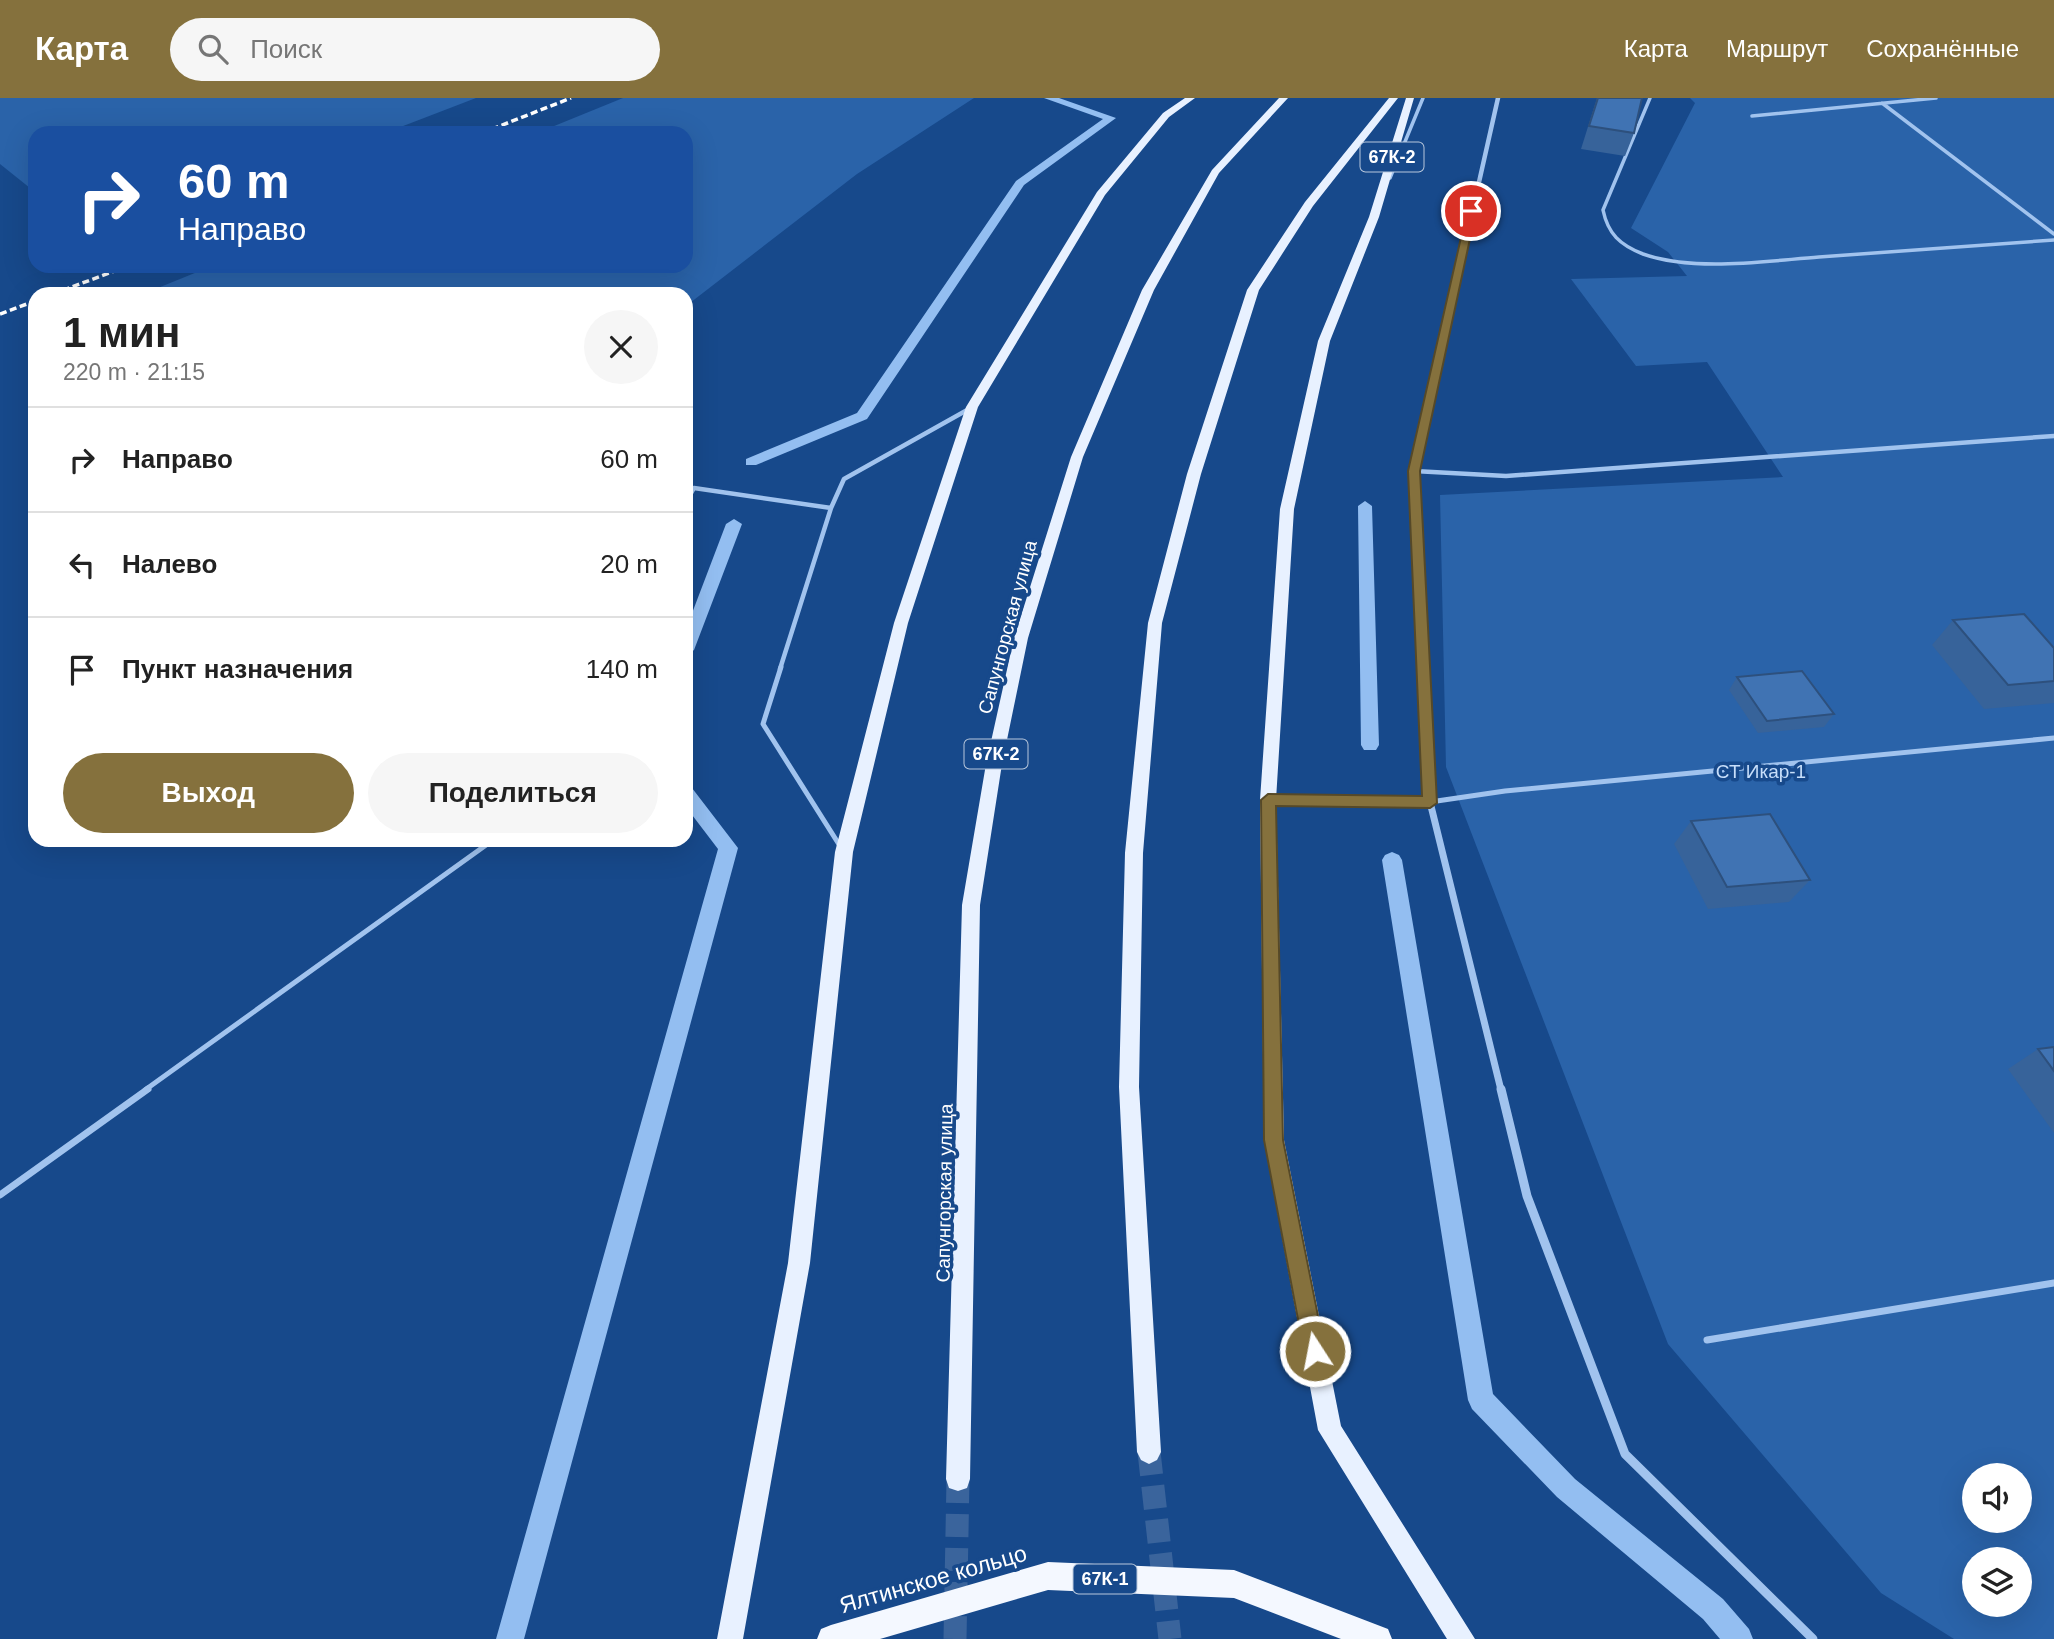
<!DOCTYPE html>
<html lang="ru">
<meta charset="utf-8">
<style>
body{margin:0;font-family:Arial,sans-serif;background:#f6f6f6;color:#222;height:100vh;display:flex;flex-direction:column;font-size:26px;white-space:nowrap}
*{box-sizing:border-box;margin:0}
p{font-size:23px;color:#767676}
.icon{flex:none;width:38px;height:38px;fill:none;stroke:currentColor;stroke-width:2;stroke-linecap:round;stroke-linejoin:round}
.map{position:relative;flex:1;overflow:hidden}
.panel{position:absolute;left:28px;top:189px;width:665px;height:560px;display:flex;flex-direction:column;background:#fff;border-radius:21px;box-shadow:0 7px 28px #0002}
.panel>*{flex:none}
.hud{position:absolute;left:28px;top:28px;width:665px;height:147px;border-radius:21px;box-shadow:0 7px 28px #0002;background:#1a4fa0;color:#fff;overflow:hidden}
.fabs{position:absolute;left:1962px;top:1365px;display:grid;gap:14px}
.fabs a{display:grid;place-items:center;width:70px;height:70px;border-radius:50%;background:#fff;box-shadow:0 7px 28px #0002;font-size:35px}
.pin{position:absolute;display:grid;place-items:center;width:60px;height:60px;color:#fff;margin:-30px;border:4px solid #fff;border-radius:50%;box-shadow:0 2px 7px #0007}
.me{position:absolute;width:77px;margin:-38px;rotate:349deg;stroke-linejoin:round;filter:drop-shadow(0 0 5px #0008)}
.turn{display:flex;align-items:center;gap:24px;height:147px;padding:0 35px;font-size:32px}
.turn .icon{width:91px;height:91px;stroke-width:2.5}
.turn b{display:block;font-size:49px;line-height:60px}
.round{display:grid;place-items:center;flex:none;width:74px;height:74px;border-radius:37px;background:#f6f6f6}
.head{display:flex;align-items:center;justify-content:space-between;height:119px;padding:0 35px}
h1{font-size:42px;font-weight:700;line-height:52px}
.primary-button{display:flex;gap:14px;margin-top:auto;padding:14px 35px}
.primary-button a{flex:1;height:80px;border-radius:42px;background:#85713d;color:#fff;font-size:28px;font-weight:700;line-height:80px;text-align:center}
.primary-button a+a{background:#f6f6f6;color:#222}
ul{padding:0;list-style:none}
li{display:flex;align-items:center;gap:21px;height:105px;padding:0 35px;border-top:2px solid #e0e0e0}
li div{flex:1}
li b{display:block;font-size:26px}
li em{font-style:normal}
header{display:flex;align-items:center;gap:42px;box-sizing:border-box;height:98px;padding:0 35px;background:#85713d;color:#fff}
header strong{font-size:33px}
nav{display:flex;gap:38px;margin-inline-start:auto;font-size:24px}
.search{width:490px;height:63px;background:#f6f6f6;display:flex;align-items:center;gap:18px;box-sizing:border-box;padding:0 24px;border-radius:38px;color:#767676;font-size:26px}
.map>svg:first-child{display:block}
.green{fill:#2a63a9;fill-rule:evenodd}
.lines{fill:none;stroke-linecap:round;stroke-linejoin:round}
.stream{fill:#93bef1;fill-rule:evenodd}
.primary-tunnel{stroke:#3a649c;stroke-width:23;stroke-dasharray:23 11;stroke-linecap:butt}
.service-far3{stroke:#a1c3ee;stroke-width:3.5}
.service-far2{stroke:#a1c3ee;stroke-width:4.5}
.service-far1{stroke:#a1c3ee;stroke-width:5}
.service{stroke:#a1c3ee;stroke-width:7}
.minor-far3{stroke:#a1c3ee;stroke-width:4.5}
.minor-far2{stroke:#a1c3ee;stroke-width:5}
.minor-far1{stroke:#a1c3ee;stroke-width:7}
.minor{stroke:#a1c3ee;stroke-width:9}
.primary{fill:#e8f1ff;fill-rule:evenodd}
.trunk{fill:#f4f8ff;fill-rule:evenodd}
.rail{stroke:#fff;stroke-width:3.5;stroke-dasharray:7 3.5;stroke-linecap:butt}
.wall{fill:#37639a}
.building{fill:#4073b3;stroke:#2d507d;stroke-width:2}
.route{fill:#85713d;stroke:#564928;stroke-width:2}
.labels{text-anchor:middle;stroke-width:7;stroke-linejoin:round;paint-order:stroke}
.shield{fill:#17498b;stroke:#b9c8dc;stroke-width:2}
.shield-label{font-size:18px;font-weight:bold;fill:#fff}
.street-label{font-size:19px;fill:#fff;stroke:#17498b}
.park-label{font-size:19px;fill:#c7defa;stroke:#17498b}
.near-street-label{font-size:23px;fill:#fff;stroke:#17498b}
</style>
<header>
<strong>Карта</strong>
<div class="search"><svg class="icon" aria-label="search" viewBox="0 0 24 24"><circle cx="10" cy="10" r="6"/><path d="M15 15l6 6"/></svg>Поиск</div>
<nav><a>Карта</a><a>Маршрут</a><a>Сохранённые</a></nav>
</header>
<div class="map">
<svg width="2054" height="1541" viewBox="0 0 2054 1541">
<rect width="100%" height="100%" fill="#17498b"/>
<path class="green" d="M 0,0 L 476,0 L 385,35 L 35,35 L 35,94 L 0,66 Z
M 623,0 L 974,0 L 857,76 L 686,208 L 686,196 L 143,196 L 212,168 L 686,168 L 686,35 L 537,35 Z
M 1690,0 L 2054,0 L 2054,1541 L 1954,1541 L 1881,1495 L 1668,1246 L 1446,669 L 1440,397 L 1783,379 L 1707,264 L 1636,268 L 1571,181 L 1687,178 L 1668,154 L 1631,130 L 1695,5 ZM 1974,1377 L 2020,1377 L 2020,1423 L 1974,1423 ZM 1974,1461 L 2020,1461 L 2020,1507 L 1974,1507 Z"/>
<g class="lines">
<path class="stream" d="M 1044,0 L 1059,0 L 1116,20 L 1024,87 L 867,321 L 756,367 L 746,367 L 746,361 L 857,315 L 1016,83 L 1103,21 Z
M 1365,403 L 1372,408 L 1379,647 L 1376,652 L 1364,652 L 1361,647 L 1358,408 Z
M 734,421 L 742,426 L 694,552 L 686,558 L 686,531 L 726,426 Z
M 686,688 L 692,690 L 738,750 L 524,1541 L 496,1541 L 718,751 L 686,709 Z
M 1392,754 L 1399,757 L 1402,762 L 1493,1296 L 1575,1381 L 1723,1501 L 1749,1531 L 1753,1541 L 1720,1541 L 1703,1521 L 1557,1399 L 1472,1311 L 1468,1302 L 1382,762 L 1385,757 Z"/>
<path class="primary-tunnel" d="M 1149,1354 L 1170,1541
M 955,1541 L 958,1381"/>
<path class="service-far3" d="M 1650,0 L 1603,112 C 1608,136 1620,147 1643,156 C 1695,174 1766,163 1819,159 C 1897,153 1976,148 2054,142
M 1882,5 L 2054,136
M 1752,18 L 1936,0
M 1390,80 L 1423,0"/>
<path class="service-far2" d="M 1414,373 L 1506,378 L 2054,338
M 686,404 L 694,390 L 831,410
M 780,571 L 831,410 L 844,381 L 969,311"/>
<path class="service-far1" d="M 781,569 L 763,626 L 840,748
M 1270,702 L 1430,704 L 1505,693 L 2054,640
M 145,992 L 493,742"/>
<path class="service" d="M 0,1097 L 148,991
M 1707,1242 L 2054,1185"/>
<path class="minor-far3" d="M 1442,248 L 1498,0"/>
<path class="minor-far2" d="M 1424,571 L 1414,373 L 1442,247"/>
<path class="minor-far1" d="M 1423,569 L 1430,704 L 1501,992"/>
<path class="minor" d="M 1501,991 L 1527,1098 L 1625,1356 L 1813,1541"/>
<path class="primary" d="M 1185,0 L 1195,0 L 1169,19 L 1105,97 L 978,309 L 908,525 L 853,754 L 810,1165 L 743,1541 L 717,1541 L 788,1165 L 835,754 L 894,525 L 966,309 L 1097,94 L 1163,15 Z
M 1279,0 L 1288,0 L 1219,75 L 1154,192 L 1083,359 L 1028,540 L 1002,666 L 980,807 L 970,1381 L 967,1390 L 958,1393 L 949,1390 L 946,1381 L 962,807 L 986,666 L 1014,540 L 1071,359 L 1142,192 L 1212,72 Z
M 1389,0 L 1398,0 L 1313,108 L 1259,192 L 1201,376 L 1162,525 L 1143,755 L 1139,989 L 1161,1354 L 1157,1362 L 1149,1366 L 1141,1362 L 1137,1354 L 1119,989 L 1125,755 L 1148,525 L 1187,376 L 1247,192 L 1305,104 Z
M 1406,0 L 1414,0 L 1379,119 L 1330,243 L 1294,411 L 1276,702 L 1284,1042 L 1341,1328 L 1475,1541 L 1447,1541 L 1318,1332 L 1264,1042 L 1260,702 L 1280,411 L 1318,243 L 1369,119 Z"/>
<path class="trunk" d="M 1048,1464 L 1234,1472 L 1388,1531 L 1392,1541 L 1341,1541 L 1234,1500 L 1048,1492 L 880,1541 L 817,1541 L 821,1531 L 831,1527 Z"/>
<path class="rail" d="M 482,35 L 571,0
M 53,196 L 128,168
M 0,216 L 35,203"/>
</g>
<path class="wall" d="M 1597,0 L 1642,0 L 1634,35 L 1625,58 L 1581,51 Z
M 1953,522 L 2054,550 L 2054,605 L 1984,611 L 1932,547 Z
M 1737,579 L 1834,616 L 1824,629 L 1758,635 L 1729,592 Z
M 1691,723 L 1810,782 L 1789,804 L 1708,811 L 1674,746 Z
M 2054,949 L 2054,1035 L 2008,971 L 2038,951 Z"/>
<path class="building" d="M 1598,0 L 1642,0 L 1634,35 L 1589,28 Z
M 2024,516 L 2054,550 L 2054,583 L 2008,587 L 1953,522 Z
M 1802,573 L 1834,616 L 1767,623 L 1737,579 Z
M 1770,716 L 1810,782 L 1727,789 L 1691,723 Z
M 2054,949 L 2054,973 L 2038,951 Z"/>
<path class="route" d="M 1471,110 L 1476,113 L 1420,373 L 1437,705 L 1430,710 L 1276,708 L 1283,1042 L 1325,1253 L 1322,1261 L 1315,1264 L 1307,1261 L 1304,1253 L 1264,1042 L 1261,702 L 1268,696 L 1422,698 L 1408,373 L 1467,113 Z"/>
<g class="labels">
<g class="shield">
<rect x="1360.5" y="44.5" width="63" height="29" rx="5"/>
<rect x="964.5" y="641.5" width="63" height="29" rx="5"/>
<rect x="1073.5" y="1466.5" width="63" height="29" rx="5"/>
</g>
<g class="shield-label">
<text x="1392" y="65">67К-2</text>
<text x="996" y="662">67К-2</text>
<text x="1105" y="1487">67К-1</text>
</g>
<g class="street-label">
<text transform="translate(1007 529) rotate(-75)" y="7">Сапунгорская улица</text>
<text transform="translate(944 1095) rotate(-89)" y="7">Сапунгорская улица</text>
</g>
<g class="park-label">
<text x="1761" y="680">СТ Икар-1</text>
</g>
<g class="near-street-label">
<text transform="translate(933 1481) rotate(-16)" y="8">Ялтинское кольцо</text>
</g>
</g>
</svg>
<div class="fabs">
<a><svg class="icon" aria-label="sound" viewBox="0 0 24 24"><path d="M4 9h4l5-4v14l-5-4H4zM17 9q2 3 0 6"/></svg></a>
<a><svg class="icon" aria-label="layers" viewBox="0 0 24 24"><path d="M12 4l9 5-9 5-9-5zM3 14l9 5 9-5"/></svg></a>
</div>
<div class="pin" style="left:1471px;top:113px;background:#d93025"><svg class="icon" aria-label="arrive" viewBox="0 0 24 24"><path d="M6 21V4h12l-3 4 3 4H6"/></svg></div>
<svg class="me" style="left:1315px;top:1253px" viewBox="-20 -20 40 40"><circle r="17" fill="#85713d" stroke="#fff" stroke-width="3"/><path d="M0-11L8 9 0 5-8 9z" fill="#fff"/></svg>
<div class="hud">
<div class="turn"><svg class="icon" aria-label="right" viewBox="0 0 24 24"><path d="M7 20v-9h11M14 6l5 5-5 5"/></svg><div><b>60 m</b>Направо</div></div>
</div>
<section class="panel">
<div class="head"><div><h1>1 мин</h1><p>220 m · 21:15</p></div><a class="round"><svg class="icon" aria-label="close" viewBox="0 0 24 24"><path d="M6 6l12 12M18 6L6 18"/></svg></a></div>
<ul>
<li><svg class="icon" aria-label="right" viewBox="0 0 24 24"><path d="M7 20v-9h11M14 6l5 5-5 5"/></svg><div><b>Направо</b></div><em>60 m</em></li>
<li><svg class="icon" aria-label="left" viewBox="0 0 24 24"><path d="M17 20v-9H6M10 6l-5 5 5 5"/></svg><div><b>Налево</b></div><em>20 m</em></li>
<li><svg class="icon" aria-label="arrive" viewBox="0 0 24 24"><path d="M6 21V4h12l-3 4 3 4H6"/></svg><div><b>Пункт назначения</b></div><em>140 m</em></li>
</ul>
<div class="primary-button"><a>Выход</a><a>Поделиться</a></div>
</section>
</div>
